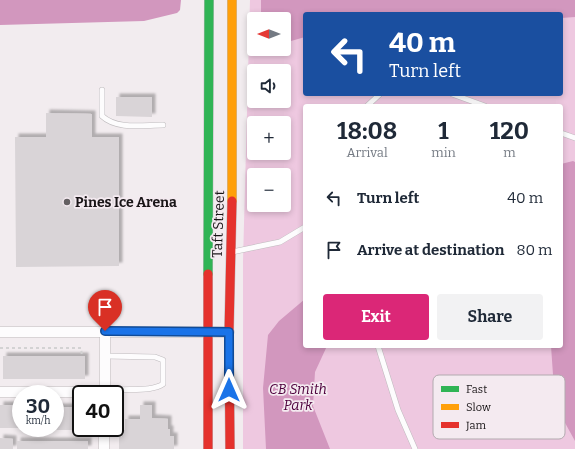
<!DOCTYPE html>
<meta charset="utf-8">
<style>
body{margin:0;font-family:Bitter,serif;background:#f2f2f3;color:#1f2937;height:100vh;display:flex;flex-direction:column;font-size:15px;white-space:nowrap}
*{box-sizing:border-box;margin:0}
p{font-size:13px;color:#747a83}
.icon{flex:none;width:22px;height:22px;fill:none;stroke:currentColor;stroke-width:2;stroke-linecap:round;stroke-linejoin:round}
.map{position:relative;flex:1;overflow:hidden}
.side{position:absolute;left:303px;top:104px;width:260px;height:244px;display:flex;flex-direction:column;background:#fff;border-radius:4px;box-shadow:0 2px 6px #0003}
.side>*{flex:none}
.banner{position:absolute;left:303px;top:12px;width:260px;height:84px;border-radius:4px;box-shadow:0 2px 6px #0003;background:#1a4fa0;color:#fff;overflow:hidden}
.needle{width:26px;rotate:270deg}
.buttons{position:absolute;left:247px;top:12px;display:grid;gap:8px}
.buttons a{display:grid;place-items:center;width:44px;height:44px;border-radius:4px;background:#fff;box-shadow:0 2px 6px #0003;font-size:20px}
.speed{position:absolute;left:12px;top:385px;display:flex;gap:8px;font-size:20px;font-weight:700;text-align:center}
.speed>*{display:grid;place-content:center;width:52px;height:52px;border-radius:50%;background:#fff;box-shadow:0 2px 6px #0003;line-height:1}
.speed small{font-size:10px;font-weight:400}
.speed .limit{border:2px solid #111;border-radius:6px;background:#fff;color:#111}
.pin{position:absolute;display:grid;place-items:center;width:34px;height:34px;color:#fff;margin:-41px -17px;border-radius:50% 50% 50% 0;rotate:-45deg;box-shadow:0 0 4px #0007}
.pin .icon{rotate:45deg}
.me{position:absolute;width:44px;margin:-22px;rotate:0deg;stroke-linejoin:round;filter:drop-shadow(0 0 3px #0008)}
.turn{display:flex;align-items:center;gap:14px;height:84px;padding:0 20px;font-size:18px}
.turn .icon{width:52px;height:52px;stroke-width:2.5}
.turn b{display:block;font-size:28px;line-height:34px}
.eta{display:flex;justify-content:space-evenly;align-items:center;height:68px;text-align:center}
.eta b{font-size:24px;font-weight:700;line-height:28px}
.action{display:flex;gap:8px;margin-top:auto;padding:8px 20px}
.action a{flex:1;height:46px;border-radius:4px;background:#db2777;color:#fff;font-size:16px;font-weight:700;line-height:46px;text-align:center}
.action a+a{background:#f2f2f3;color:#1f2937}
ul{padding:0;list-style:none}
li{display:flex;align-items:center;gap:12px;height:52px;padding:0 20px}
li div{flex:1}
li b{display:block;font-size:15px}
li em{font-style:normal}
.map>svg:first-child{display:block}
.green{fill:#eec8e0;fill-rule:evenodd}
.water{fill:#d297be}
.building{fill:#d9d4d7;filter:url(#shadow)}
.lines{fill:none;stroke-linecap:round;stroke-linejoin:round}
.lane-casing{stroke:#bfbbbe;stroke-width:6}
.street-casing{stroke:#bfbbbe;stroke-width:11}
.fast-casing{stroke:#bfbbbe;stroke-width:10}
.slow-casing{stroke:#bfbbbe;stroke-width:10}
.jam-casing{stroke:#bfbbbe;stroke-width:10}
.path{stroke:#d3d2d3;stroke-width:2;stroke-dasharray:3 3;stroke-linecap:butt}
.lane{stroke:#fdfcfd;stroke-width:5}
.street{stroke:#fdfcfd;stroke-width:10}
.fast{stroke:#30b455;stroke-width:9}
.slow{stroke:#ff9f0a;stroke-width:9}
.jam{stroke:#e5322d;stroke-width:9}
.route-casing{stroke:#114b97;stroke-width:10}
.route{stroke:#1a73e8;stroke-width:7}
.poi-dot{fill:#646062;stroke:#f4eaf0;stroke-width:1.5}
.labels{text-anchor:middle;stroke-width:3.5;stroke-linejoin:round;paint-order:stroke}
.poi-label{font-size:14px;font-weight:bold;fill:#181416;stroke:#f4eaf0;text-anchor:start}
.street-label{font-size:14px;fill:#181416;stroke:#f4eaf0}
.park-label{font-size:14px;font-style:italic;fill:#4e013d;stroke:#f4eaf0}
.key{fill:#f4eaf0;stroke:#b2aaaf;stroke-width:1}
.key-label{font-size:11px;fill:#181416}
</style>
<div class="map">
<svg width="575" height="449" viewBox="0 0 575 449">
<defs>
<filter id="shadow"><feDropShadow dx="3.5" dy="-3.5" stdDeviation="1" flood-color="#0004"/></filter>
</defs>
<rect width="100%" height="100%" fill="#f2ecef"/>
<path class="green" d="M 250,0 L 575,0 L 575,449 L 243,449 L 243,261 ZM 305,14 L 561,14 L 561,94 L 305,94 ZM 254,19 L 284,19 L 284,49 L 254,49 ZM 254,71 L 284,71 L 284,101 L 254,101 ZM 305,106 L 561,106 L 561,346 L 305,346 ZM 254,123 L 284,123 L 284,153 L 254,153 ZM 254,175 L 284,175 L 284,205 L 254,205 Z"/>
<path class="water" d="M 0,0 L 181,0 L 180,10 L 177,13 L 144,21 L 0,25 Z
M 261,0 L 575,0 L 575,17 L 561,18 L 561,14 L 305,14 L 305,37 L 284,43 L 284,19 L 261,19 Z
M 573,161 L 575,162 L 575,441 L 564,421 L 554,389 L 551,346 L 561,346 L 561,164 Z
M 305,299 L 305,346 L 327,346 L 315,372 L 313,406 L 330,449 L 266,449 L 263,388 L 268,335 L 279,321 Z"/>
<path class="building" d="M 116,97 L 152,97 L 152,117 L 116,116 Z
M 46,113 L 92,114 L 92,137 L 119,137 L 119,266 L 16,267 L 15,137 L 46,137 Z
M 3,356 L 85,356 L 85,379 L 3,379 Z
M 0,405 L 21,405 L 21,428 L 0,428 Z
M 140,405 L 152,405 L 152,418 L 168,419 L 168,429 L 170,429 L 170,436 L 174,436 L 174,449 L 119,449 L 119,437 L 123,437 L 123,430 L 125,430 L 125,419 L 140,419 Z
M 55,407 L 81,407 L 81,428 L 95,428 L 95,430 L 36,430 L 36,428 L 55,428 Z
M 0,438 L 13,439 L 13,449 L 0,449 Z
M 17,441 L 88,441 L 88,449 L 17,449 Z"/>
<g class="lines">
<g class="lane-casing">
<path id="lane" d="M 102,90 L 102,116 C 117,130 143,125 163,125
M 452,94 L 485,106
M 367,106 L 380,94
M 561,133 L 575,138
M 232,252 L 280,242 L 305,227
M 378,346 L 398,410 L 415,449
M 105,392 C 122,387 150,393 163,384 L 163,360 L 155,357 L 106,356"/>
</g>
<g class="street-casing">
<path id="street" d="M 0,332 L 229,332
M 0,392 L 98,392
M 105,394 L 105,331
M 104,449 L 104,428"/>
</g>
<g class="fast-casing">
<path id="fast" d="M 208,274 L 209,0"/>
</g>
<g class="slow-casing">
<path id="slow" d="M 232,0 L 232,201"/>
</g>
<g class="jam-casing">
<path id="jam" d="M 208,449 L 208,274
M 230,449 L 229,332 L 232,201"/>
</g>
<path class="path" d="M 0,348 L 81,348 L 82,356"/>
<use href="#lane" class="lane"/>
<use href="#street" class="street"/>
<use href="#fast" class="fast"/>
<use href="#slow" class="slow"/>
<use href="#jam" class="jam"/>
</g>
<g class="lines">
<g class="route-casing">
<path id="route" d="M 105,331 L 229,332 L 229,390"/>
</g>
<use href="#route" class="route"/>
</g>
<circle class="poi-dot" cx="67" cy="202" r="4"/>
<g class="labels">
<g class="poi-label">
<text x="75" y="207">Pines Ice Arena</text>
</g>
<g class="street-label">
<text transform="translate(218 224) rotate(-88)" y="5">Taft Street</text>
</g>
<g class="park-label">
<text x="298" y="394">CB Smith<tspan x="298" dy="16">Park</tspan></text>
</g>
</g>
<rect x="433" y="375" width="132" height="64" rx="6" class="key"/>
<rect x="441" y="386" width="18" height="6" fill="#30b455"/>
<rect x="441" y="404" width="18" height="6" fill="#ff9f0a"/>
<rect x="441" y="422" width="18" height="6" fill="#e5322d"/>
<g class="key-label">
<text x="466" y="393">Fast</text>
<text x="466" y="411">Slow</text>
<text x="466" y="429">Jam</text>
</g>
</svg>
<div class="buttons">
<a><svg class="needle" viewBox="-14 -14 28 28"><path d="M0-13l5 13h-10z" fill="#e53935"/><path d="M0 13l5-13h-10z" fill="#747a83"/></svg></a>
<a><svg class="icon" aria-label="sound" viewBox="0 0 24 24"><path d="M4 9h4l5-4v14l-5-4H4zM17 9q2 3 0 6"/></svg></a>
<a>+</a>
<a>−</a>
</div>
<div class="speed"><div>30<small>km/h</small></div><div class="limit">40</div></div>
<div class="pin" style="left:105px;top:331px;background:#d93025"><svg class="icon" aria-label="arrive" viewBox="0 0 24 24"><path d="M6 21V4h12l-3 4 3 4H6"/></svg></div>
<svg class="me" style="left:229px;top:390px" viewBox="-20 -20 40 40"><path d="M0-17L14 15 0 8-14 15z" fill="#1a73e8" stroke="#fff" stroke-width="4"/></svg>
<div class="banner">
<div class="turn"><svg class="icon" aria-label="left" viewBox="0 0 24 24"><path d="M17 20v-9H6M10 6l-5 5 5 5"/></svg><div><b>40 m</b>Turn left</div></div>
</div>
<section class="side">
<div class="eta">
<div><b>18:08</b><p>Arrival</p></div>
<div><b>1</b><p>min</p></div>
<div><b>120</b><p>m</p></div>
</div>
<ul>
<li><svg class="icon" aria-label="left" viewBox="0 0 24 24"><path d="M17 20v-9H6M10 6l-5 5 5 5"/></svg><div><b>Turn left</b></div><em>40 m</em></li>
<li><svg class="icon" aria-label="arrive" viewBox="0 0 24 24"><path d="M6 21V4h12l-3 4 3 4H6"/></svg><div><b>Arrive at destination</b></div><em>80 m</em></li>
</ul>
<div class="action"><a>Exit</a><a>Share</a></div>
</section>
</div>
